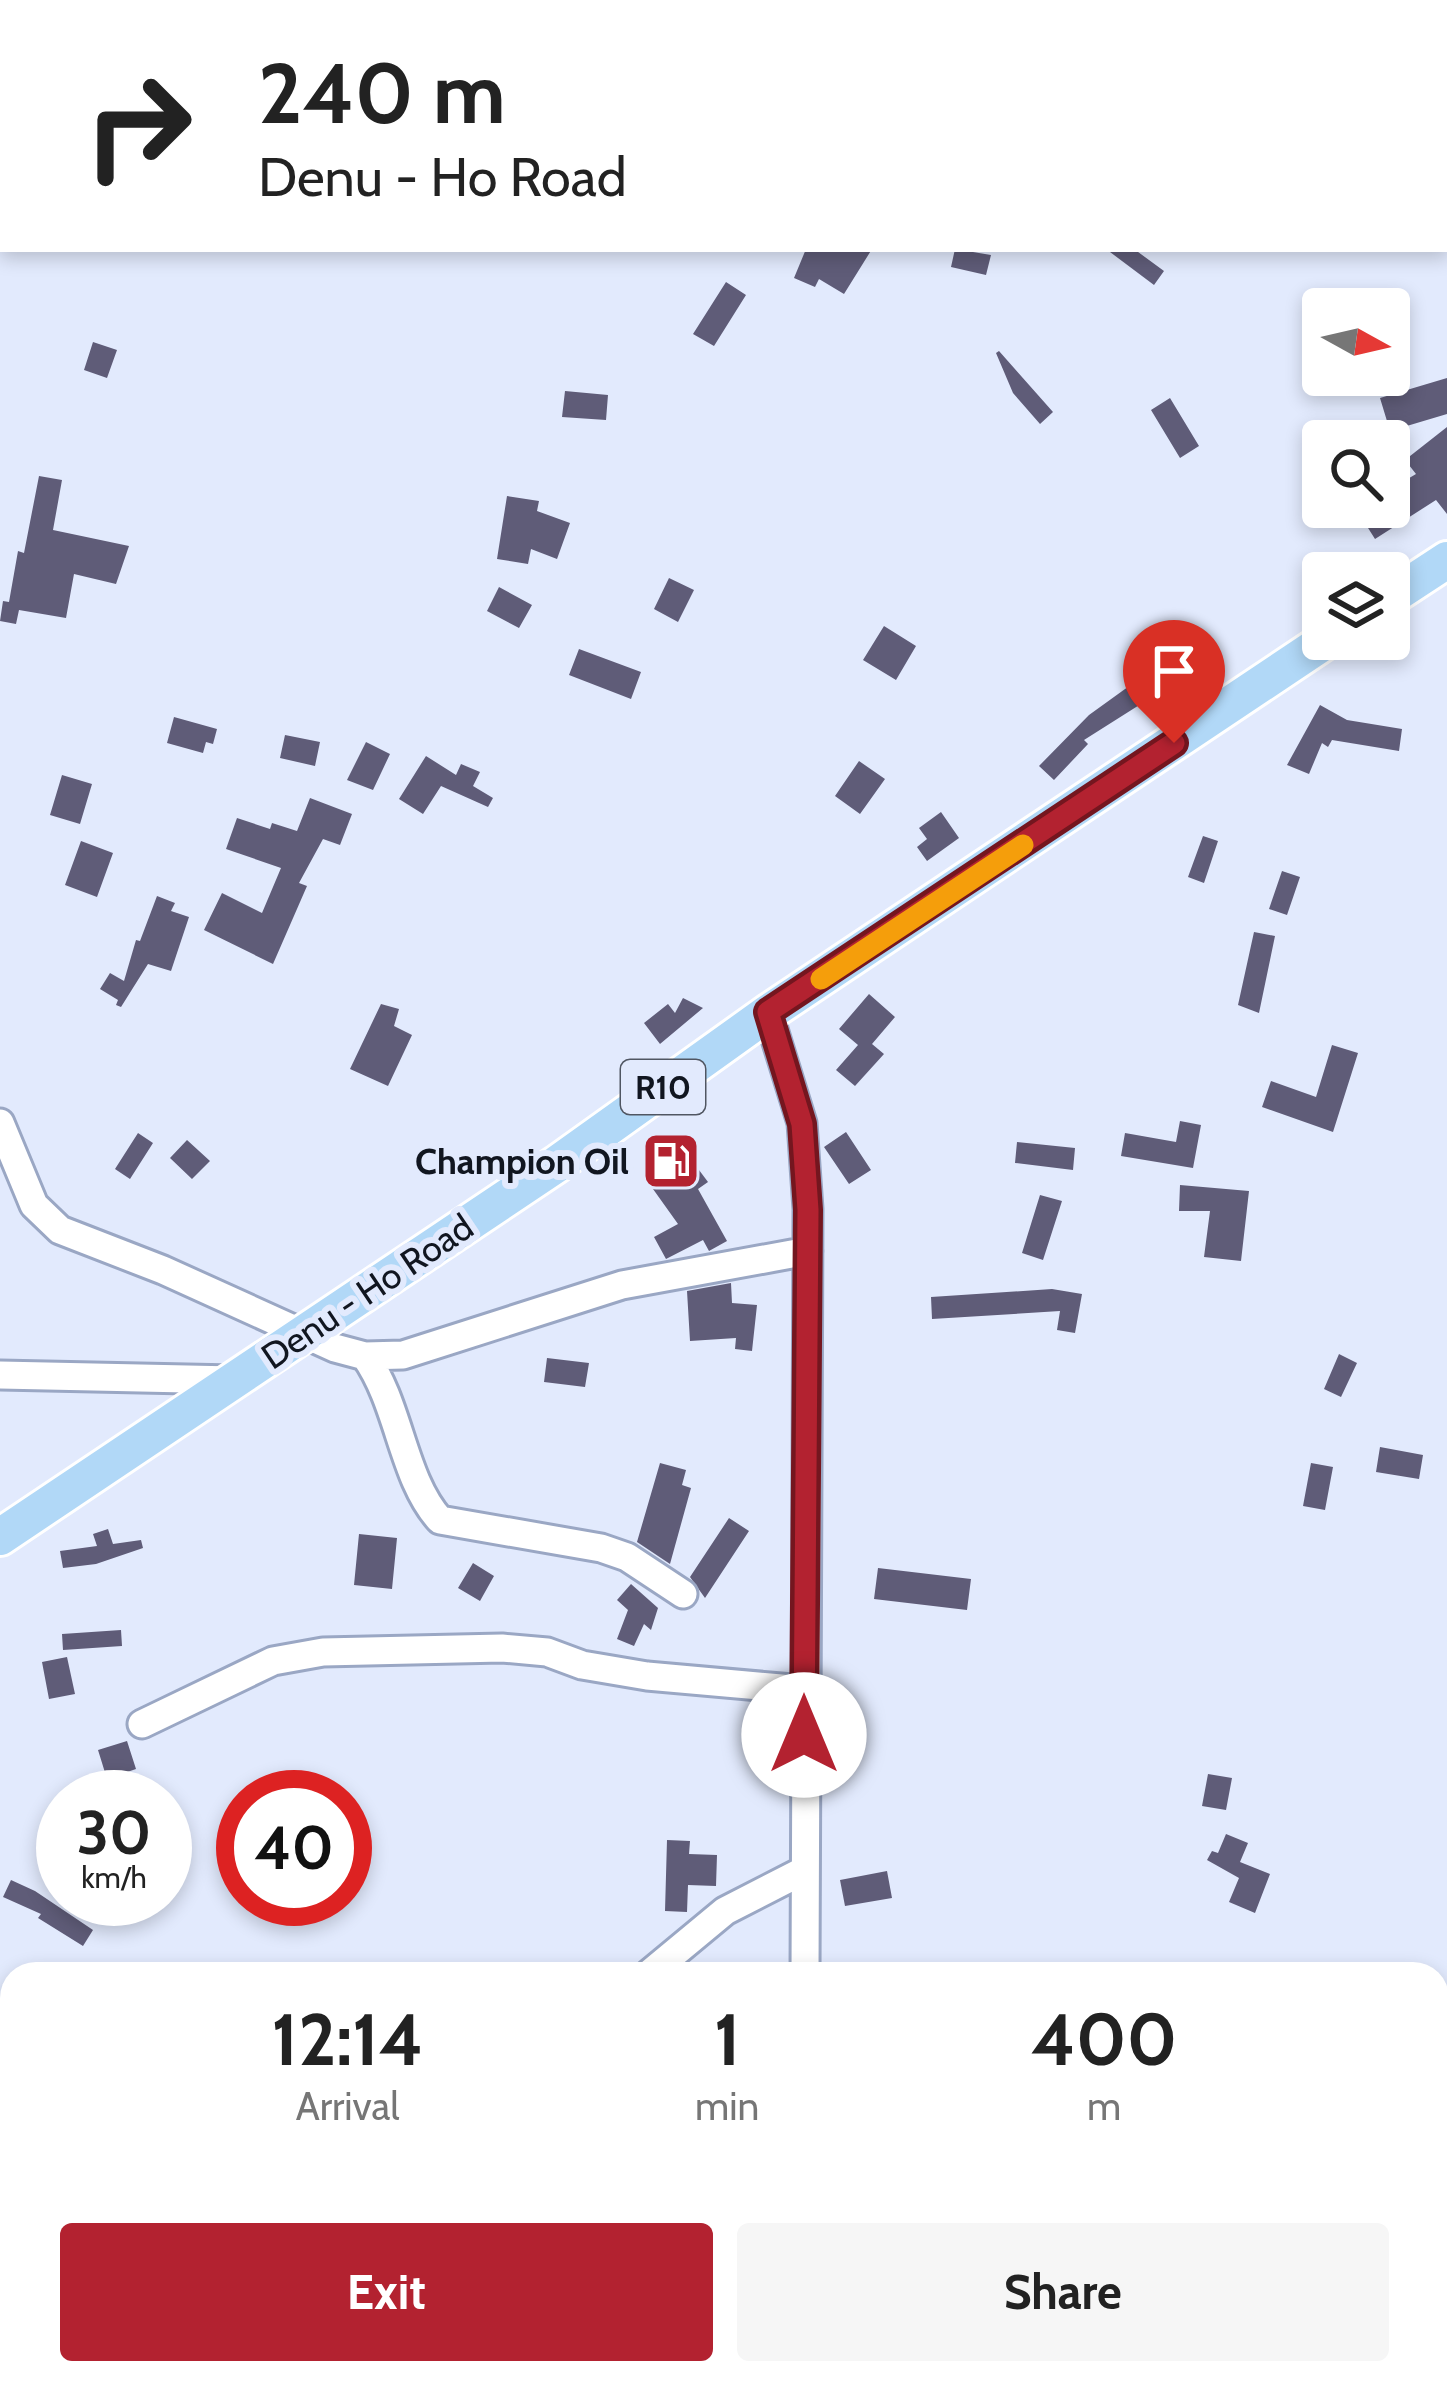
<!DOCTYPE html>
<style>
body{margin:0;font-family:Cabin,sans-serif;background:#f6f6f6;color:#222;height:100vh;display:flex;flex-direction:column;font-size:45px;white-space:nowrap}
*{box-sizing:border-box;margin:0}
p{font-size:39px;color:#767676}
.icon{flex:none;width:66px;height:66px;fill:none;stroke:currentColor;stroke-width:2;stroke-linecap:round;stroke-linejoin:round}
.map{position:relative;flex:1;overflow:hidden}
.side{position:absolute;left:0px;top:1962px;width:1449px;height:423px;display:flex;flex-direction:column;background:#fff;border-radius:36px 36px 0 0;box-shadow:0 6px 18px #0003}
.side>*{flex:none}
.hud{position:absolute;left:0px;top:0px;width:1449px;height:252px;box-shadow:0 6px 18px #0003;background:#fff;color:#222;overflow:hidden}
.needle{width:78px;rotate:98deg}
.buttons{position:absolute;left:1302px;top:288px;display:grid;gap:24px}
.buttons a{display:grid;place-items:center;width:108px;height:108px;border-radius:12px;background:#fff;box-shadow:0 6px 18px #0003;font-size:60px}
.speed{position:absolute;left:36px;top:1770px;display:flex;gap:24px;font-size:60px;font-weight:700;text-align:center}
.speed>*{display:grid;place-content:center;width:156px;height:156px;border-radius:50%;background:#fff;box-shadow:0 6px 18px #0003;line-height:1}
.speed small{font-size:30px;font-weight:400}
.speed .limit{border:18px solid #d22;background:#fff;color:#111}
.pin{position:absolute;display:grid;place-items:center;width:102px;height:102px;color:#fff;margin:-123px -51px;border-radius:50% 50% 50% 0;rotate:-45deg;box-shadow:0 0 12px #0007}
.pin .icon{rotate:45deg}
.me{position:absolute;width:132px;margin:-66px;rotate:0deg;stroke-linejoin:round;filter:drop-shadow(0 0 9px #0008)}
.turn{display:flex;align-items:center;gap:42px;height:252px;padding:0 60px;font-size:54px}
.turn .icon{width:156px;height:156px;stroke-width:2.5}
.turn b{display:block;font-size:84px;line-height:102px}
.eta{display:flex;justify-content:space-evenly;align-items:center;height:204px;text-align:center}
.eta b{font-size:72px;font-weight:700;line-height:84px}
.primary-button{display:flex;gap:24px;margin-top:auto;padding:24px 60px}
.primary-button a{flex:1;height:138px;border-radius:12px;background:#b32230;color:#fff;font-size:48px;font-weight:700;line-height:138px;text-align:center}
.primary-button a+a{background:#f6f6f6;color:#222}
.map>svg:first-child{display:block}
.building{fill:#5f5c78}
.lines{fill:none;stroke-linecap:round;stroke-linejoin:round}
.minor-casing{stroke:#9aa7c4;stroke-width:33}
.major-casing{stroke:#fff;stroke-width:42}
.minor{stroke:#fff;stroke-width:27}
.major{stroke:#b1d8f7;stroke-width:36}
.route-casing{stroke:#74161f;stroke-width:30}
.route{stroke:#b32230;stroke-width:21}
.slow{stroke:#f59e0b;stroke-width:21}
.labels{text-anchor:middle;stroke-width:12;stroke-linejoin:round;paint-order:stroke}
.shield{fill:#e2eafd;stroke:#505662;stroke-width:3}
.shield-label{font-size:33px;font-weight:bold;fill:#111620}
.poi-label{font-size:36px;font-weight:bold;fill:#111620;stroke:#e2eafd;text-anchor:end}
.street-label{font-size:36px;fill:#111620;stroke:#e2eafd}
</style>
<div class="map">
<svg width="1447" height="2384" viewBox="0 0 1447 2384">
<rect width="100%" height="100%" fill="#e2eafd"/>
<path class="building" d="M 806,249 L 872,249 L 844,294 L 819,279 L 815,287 L 794,278 Z
M 955,249 L 991,255 L 986,275 L 951,267 Z
M 1106,249 L 1134,249 L 1164,271 L 1154,285 Z
M 726,282 L 746,295 L 714,346 L 693,334 Z
M 93,342 L 117,350 L 107,378 L 84,370 Z
M 999,351 L 1053,412 L 1040,424 L 1013,393 L 996,353 Z
M 1447,378 L 1447,414 L 1390,431 L 1380,398 Z
M 565,391 L 608,395 L 606,420 L 562,417 Z
M 1170,398 L 1199,446 L 1180,458 L 1151,410 Z
M 1447,427 L 1447,514 L 1436,500 L 1375,539 L 1363,520 L 1382,507 L 1389,507 L 1389,490 L 1416,474 L 1405,460 Z
M 39,476 L 62,480 L 53,530 L 129,546 L 116,584 L 74,574 L 66,618 L 19,610 L 16,624 L 0,621 L 3,601 L 9,602 L 18,551 L 24,553 Z
M 507,496 L 539,501 L 537,511 L 570,523 L 557,559 L 531,549 L 528,564 L 497,559 Z
M 669,578 L 694,590 L 678,622 L 654,609 Z
M 499,587 L 532,605 L 519,628 L 487,611 Z
M 884,626 L 916,646 L 896,680 L 863,660 Z
M 579,649 L 641,672 L 631,699 L 569,675 Z
M 1150,671 L 1163,690 L 1084,740 L 1088,744 L 1054,780 L 1039,766 L 1089,715 Z
M 1320,705 L 1347,720 L 1402,729 L 1399,751 L 1332,740 L 1328,747 L 1322,743 L 1309,774 L 1287,765 Z
M 174,717 L 217,729 L 213,744 L 206,742 L 203,753 L 167,743 Z
M 285,735 L 320,742 L 315,766 L 280,758 Z
M 366,742 L 390,754 L 373,790 L 347,780 Z
M 426,756 L 456,775 L 461,764 L 480,772 L 473,786 L 493,798 L 488,807 L 441,786 L 423,814 L 399,799 Z
M 859,761 L 885,779 L 860,814 L 835,796 Z
M 62,775 L 92,784 L 80,824 L 50,815 Z
M 310,798 L 352,814 L 340,845 L 323,839 L 299,883 L 307,886 L 273,964 L 204,930 L 222,893 L 262,913 L 281,868 L 226,849 L 237,818 L 270,829 L 272,823 L 297,831 Z
M 941,812 L 959,838 L 927,861 L 917,847 L 927,839 L 919,828 Z
M 1203,836 L 1218,841 L 1204,883 L 1188,877 Z
M 81,841 L 113,853 L 97,897 L 65,885 Z
M 1282,871 L 1300,877 L 1287,915 L 1269,909 Z
M 157,896 L 175,903 L 171,911 L 189,917 L 171,971 L 148,964 L 121,1007 L 116,1005 L 118,1000 L 100,989 L 110,973 L 124,981 L 136,940 L 140,941 Z
M 1254,932 L 1275,936 L 1259,1013 L 1238,1005 Z
M 869,994 L 895,1017 L 872,1044 L 884,1054 L 855,1086 L 836,1070 L 858,1045 L 839,1029 Z
M 683,998 L 703,1008 L 660,1044 L 644,1023 L 668,1004 L 675,1013 Z
M 381,1004 L 399,1009 L 394,1026 L 412,1035 L 388,1086 L 350,1069 Z
M 1332,1045 L 1358,1053 L 1333,1132 L 1262,1107 L 1271,1081 L 1316,1097 Z
M 1180,1121 L 1201,1125 L 1193,1168 L 1121,1156 L 1125,1133 L 1176,1142 Z
M 846,1132 L 871,1170 L 849,1184 L 824,1147 Z
M 138,1133 L 153,1143 L 130,1179 L 115,1169 Z
M 187,1140 L 210,1161 L 192,1179 L 170,1158 Z
M 1017,1142 L 1075,1148 L 1073,1170 L 1015,1163 Z
M 681,1146 L 708,1182 L 698,1189 L 727,1241 L 709,1251 L 703,1240 L 666,1259 L 654,1237 L 678,1224 L 643,1175 Z
M 1180,1185 L 1249,1191 L 1241,1261 L 1204,1257 L 1210,1211 L 1179,1211 Z
M 1040,1195 L 1062,1201 L 1043,1260 L 1022,1253 Z
M 731,1283 L 732,1303 L 757,1305 L 752,1351 L 735,1349 L 736,1338 L 690,1341 L 687,1291 Z
M 1052,1289 L 1082,1294 L 1075,1333 L 1057,1330 L 1060,1311 L 932,1319 L 931,1297 Z
M 1339,1354 L 1357,1363 L 1341,1397 L 1324,1389 Z
M 547,1358 L 589,1363 L 585,1387 L 544,1382 Z
M 1380,1447 L 1423,1455 L 1419,1479 L 1376,1472 Z
M 660,1463 L 686,1470 L 682,1485 L 691,1488 L 670,1564 L 637,1542 Z
M 1311,1463 L 1333,1467 L 1325,1510 L 1303,1506 Z
M 729,1518 L 749,1531 L 705,1598 L 690,1577 Z
M 108,1529 L 113,1544 L 141,1540 L 143,1548 L 96,1564 L 63,1568 L 60,1551 L 97,1546 L 93,1534 Z
M 359,1534 L 397,1538 L 392,1589 L 354,1585 Z
M 473,1563 L 494,1576 L 480,1601 L 458,1588 Z
M 878,1568 L 971,1579 L 967,1610 L 874,1599 Z
M 631,1584 L 658,1608 L 651,1630 L 644,1624 L 634,1646 L 617,1639 L 628,1610 L 617,1600 Z
M 121,1630 L 122,1646 L 63,1650 L 62,1634 Z
M 67,1657 L 75,1694 L 49,1699 L 42,1662 Z
M 127,1741 L 136,1769 L 107,1779 L 98,1750 Z
M 1208,1774 L 1232,1778 L 1226,1810 L 1202,1806 Z
M 1226,1834 L 1248,1843 L 1240,1862 L 1270,1874 L 1255,1913 L 1229,1902 L 1239,1878 L 1207,1860 L 1212,1851 L 1218,1853 Z
M 667,1840 L 690,1841 L 689,1854 L 717,1855 L 716,1886 L 688,1885 L 687,1912 L 665,1911 Z
M 887,1871 L 892,1898 L 845,1906 L 840,1880 Z
M 11,1880 L 35,1891 L 93,1930 L 83,1946 L 38,1918 L 41,1914 L 3,1897 Z"/>
<g class="lines">
<g class="minor-casing">
<path id="minor" d="M 768,1013 L 802,1123 L 808,1209 L 805,1974
M 0,1123 L 34,1205 L 60,1230 L 163,1270 L 335,1348 L 365,1356 L 403,1355 L 622,1285 L 808,1251
M 365,1356 C 400,1405 402,1478 440,1520 L 601,1548 L 627,1557 L 683,1594
M 0,1375 L 234,1380
M 142,1724 L 273,1661 L 323,1652 L 502,1648 L 547,1652 L 582,1665 L 647,1676 L 804,1690
M 649,1974 L 725,1911 L 803,1871
M 74,2373 L 75,2384
M 812,2373 L 812,2384"/>
</g>
<g class="major-casing">
<path id="major" d="M 1389,598 L 1447,560
M 0,1537 L 557,1164 L 768,1013 L 1328,639"/>
</g>
<use href="#minor" class="minor"/>
<use href="#major" class="major"/>
</g>
<g class="lines">
<g class="route-casing">
<path id="route" d="M 804,1735 L 808,1210 L 802,1124 L 768,1012 L 1174,743"/>
</g>
<use href="#route" class="route"/>
<path class="slow" d="M 821,979 L 1023,845"/>
</g>
<defs>
<g id="fuel-square" transform="scale(3)"><rect x="-9" y="-9" width="18" height="18" rx="4" fill="#b32230" stroke="#e2eafd"/><path d="M-5.5-6h7V0h2V4h1.3V-2.5L3-4.5l.8-.8L6-3V5H2.5V1h-1V6h-7ZM-4.2-4.7v3.2H.2V-4.7Z" fill="#fff"/></g>
</defs>
<g fill-rule="evenodd">
<use href="#fuel-square" x="671" y="1161"/>
</g>
<g class="labels">
<rect class="shield" x="621" y="1060" width="84" height="54" rx="9"/>
<g class="shield-label">
<text x="663" y="1099">R10</text>
</g>
<g class="poi-label">
<text x="629" y="1174">Champion Oil</text>
</g>
<g class="street-label">
<text transform="translate(367 1291) rotate(-34)" y="13">Denu - Ho Road</text>
</g>
</g>
</svg>
<div class="buttons">
<a><svg class="needle" viewBox="-14 -14 28 28"><path d="M0-13l5 13h-10z" fill="#e53935"/><path d="M0 13l5-13h-10z" fill="#767676"/></svg></a>
<a><svg class="icon" aria-label="search" viewBox="0 0 24 24"><circle cx="10" cy="10" r="6"/><path d="M15 15l6 6"/></svg></a>
<a><svg class="icon" aria-label="layers" viewBox="0 0 24 24"><path d="M12 4l9 5-9 5-9-5zM3 14l9 5 9-5"/></svg></a>
</div>
<div class="speed"><div>30<small>km/h</small></div><div class="limit">40</div></div>
<div class="pin" style="left:1174px;top:743px;background:#d93025"><svg class="icon" aria-label="arrive" viewBox="0 0 24 24"><path d="M6 21V4h12l-3 4 3 4H6"/></svg></div>
<svg class="me" style="left:804px;top:1735px" viewBox="-20 -20 40 40"><circle r="19" fill="#fff"/><path d="M0-13L10 11 0 6-10 11z" fill="#b32230"/></svg>
<div class="hud">
<div class="turn"><svg class="icon" aria-label="right" viewBox="0 0 24 24"><path d="M7 20v-9h11M14 6l5 5-5 5"/></svg><div><b>240 m</b>Denu - Ho Road</div></div>
</div>
<section class="side">
<div class="eta">
<div><b>12:14</b><p>Arrival</p></div>
<div><b>1</b><p>min</p></div>
<div><b>400</b><p>m</p></div>
</div>
<div class="primary-button"><a>Exit</a><a>Share</a></div>
</section>
</div>
